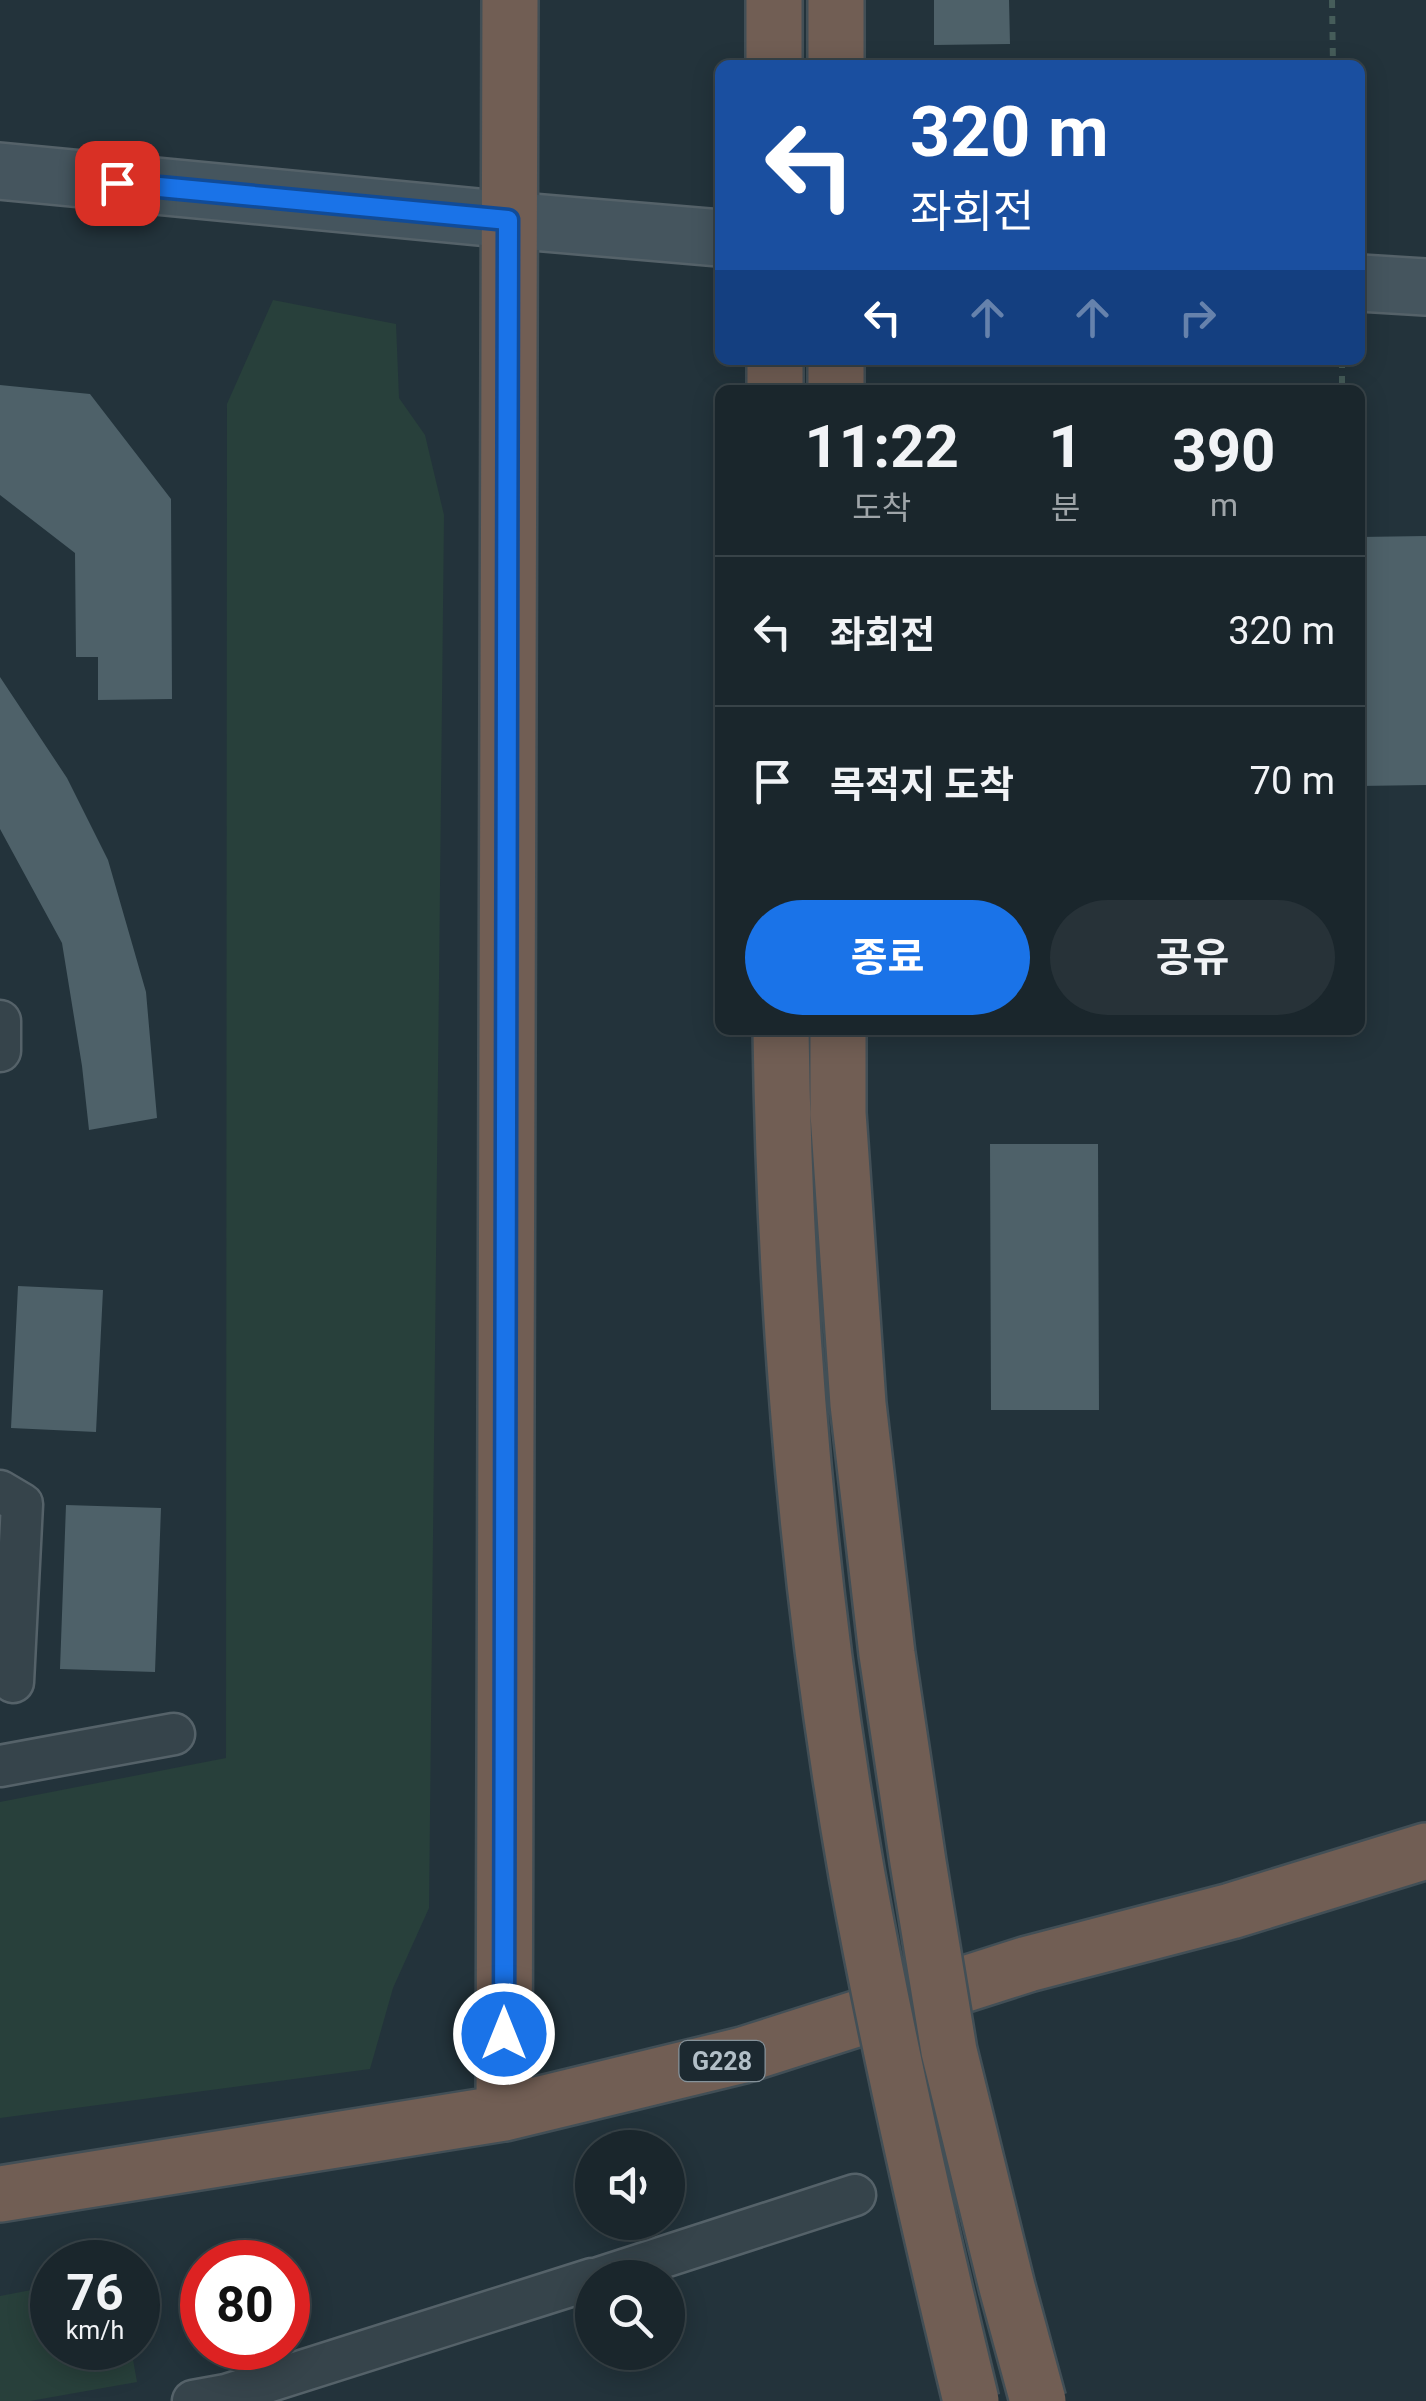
<!DOCTYPE html>
<html lang="ko">
<meta charset="utf-8">
<style>
body{margin:0;font-family:Roboto,"Noto Sans KR",sans-serif;background:#273238;color:#f1f3f6;height:100vh;display:flex;flex-direction:column;font-size:38px;white-space:nowrap}
*{box-sizing:border-box;margin:0}
p{font-size:32px;color:#9fa5a9}
.icon{flex:none;width:55px;height:55px;fill:none;stroke:currentColor;stroke-width:2;stroke-linecap:round;stroke-linejoin:round}
.map{position:relative;flex:1;overflow:hidden}
.drawer{position:absolute;left:715px;top:385px;width:650px;height:650px;display:flex;flex-direction:column;background:#1a262c;border-radius:15px;box-shadow:0 5px 25px #0003,0 0 0 2px #384348}
.drawer>*{flex:none}
.banner{position:absolute;left:715px;top:60px;width:650px;height:305px;border-radius:15px;box-shadow:0 5px 25px #0003,0 0 0 2px #384348;background:#1a4fa0;color:#fff;overflow:hidden}
.fabs{position:absolute;left:575px;top:2130px;display:grid;gap:20px}
.fabs a{display:grid;place-items:center;width:110px;height:110px;border-radius:50%;background:#1a262c;box-shadow:0 5px 25px #0003,0 0 0 2px #384348;font-size:50px}
.speed{position:absolute;left:30px;top:2240px;display:flex;gap:20px;font-size:50px;font-weight:700;text-align:center}
.speed>*{display:grid;place-content:center;width:130px;height:130px;border-radius:50%;background:#1a262c;box-shadow:0 5px 25px #0003,0 0 0 2px #384348;line-height:1}
.speed small{font-size:25px;font-weight:400}
.speed .limit{border:15px solid #d22;background:#fff;color:#111}
.pin{position:absolute;display:grid;place-items:center;width:85px;height:85px;color:#fff;margin:-42px;border-radius:20px;box-shadow:0 5px 15px #0006}
.me{position:absolute;width:110px;margin:-55px;rotate:0deg;stroke-linejoin:round;filter:drop-shadow(0 0 8px #0008)}
.turn{display:flex;align-items:center;gap:35px;height:210px;padding:0 30px;font-size:45px}
.turn .icon{width:130px;height:130px;stroke-width:2.5}
.turn b{display:block;font-size:70px;line-height:85px}
.lanes{display:flex;align-items:center;height:95px;padding:0 30px;background:#0003;justify-content:center;gap:50px;direction:ltr}
.lanes .off{opacity:.35}
.eta{display:flex;justify-content:space-evenly;align-items:center;height:170px;text-align:center}
.eta b{font-size:60px;font-weight:700;line-height:70px}
.button{display:flex;gap:20px;margin-top:auto;padding:20px 30px}
.button a{flex:1;height:115px;border-radius:60px;background:#1a73e8;color:#fff;font-size:40px;font-weight:700;line-height:115px;text-align:center}
.button a+a{background:#273238;color:#f1f3f6}
ul{padding:0;list-style:none}
li{display:flex;align-items:center;gap:30px;height:150px;padding:0 30px;border-top:2px solid #384348}
li div{flex:1}
li b{display:block;font-size:38px}
li em{font-style:normal}
.map>svg:first-child{display:block}
.grass{fill:#28403b}
.building{fill:#4e6169}
.lines{fill:none;stroke-linecap:round;stroke-linejoin:round}
.street-casing{stroke:#556269;stroke-width:45}
.secondary-casing{stroke:#556269;stroke-width:60}
.highway-casing{stroke:#424f56;stroke-width:60}
.path{stroke:#465d5a;stroke-width:6;stroke-dasharray:8 8;stroke-linecap:butt}
.street{stroke:#36444b;stroke-width:40}
.secondary{stroke:#45555e;stroke-width:55}
.highway{stroke:#715e54;stroke-width:55}
.highway-bridge-casing{stroke:#424f56;stroke-width:60;stroke-linecap:butt}
.highway-bridge{stroke:#715e54;stroke-width:55}
.route-casing{stroke:#114b97;stroke-width:25}
.route{stroke:#1a73e8;stroke-width:18}
.labels{text-anchor:middle;stroke-width:8;stroke-linejoin:round;paint-order:stroke}
.shield{fill:#1c2930;stroke:#85929a;stroke-width:2.5}
.shield-label{font-size:25px;font-weight:bold;fill:#b2bfc7}
</style>
<div class="map">
<svg width="1426" height="2401" viewBox="0 0 1426 2401">
<rect width="100%" height="100%" fill="#23333b"/>
<path class="grass" d="M 273,300 L 396,324 L 399,398 L 425,435 L 444,515 L 429,1908 L 393,1988 L 370,2069 L 0,2118 L 0,1802 L 226,1758 L 227,404 Z
M 52,2286 L 52,2348 L 131,2348 L 137,2382 L 30,2401 L 0,2401 L 0,2296 Z"/>
<path class="building" d="M 934,0 L 1009,0 L 1010,44 L 934,45 Z
M 0,385 L 90,394 L 171,499 L 172,699 L 98,700 L 98,657 L 76,657 L 75,553 L 0,495 Z
M 1426,536 L 1426,785 L 1360,786 L 1360,537 Z
M 0,677 L 67,778 L 108,860 L 146,992 L 157,1118 L 89,1130 L 82,1066 L 62,943 L 0,829 Z
M 990,1144 L 1098,1144 L 1099,1410 L 991,1410 Z
M 18,1286 L 103,1290 L 96,1432 L 11,1428 Z
M 66,1505 L 161,1508 L 155,1672 L 60,1669 Z"/>
<g class="lines">
<g class="street-casing">
<path id="street" d="M 0,1021 L 0,1051
M 0,1491 L 22,1504 L 13,1682
M 0,1766 L 174,1734
M 599,2278 L 855,2195
M 193,2401 L 226,2395 L 592,2279"/>
</g>
<g class="secondary-casing">
<path id="secondary" d="M 0,171 L 509,220 L 720,238
M 1360,283 L 1426,287"/>
</g>
<g class="highway-casing">
<path id="highway" d="M 774,0 L 774,65
M 836,65 L 836,0
M 775,360 L 775,390
M 836,390 L 836,360
M 504,2113 L 510,0
M 0,2194 L 504,2113 L 743,2055 L 1028,1964 L 1231,1911 L 1426,1851"/>
</g>
<path class="path" d="M 1332,0 L 1333,65
M 1342,360 L 1342,390"/>
<use href="#street" class="street"/>
<use href="#secondary" class="secondary"/>
<use href="#highway" class="highway"/>
<g class="highway-bridge-casing">
<path id="highway-bridge" d="M 781,1030 C 785,1312 808,1597 857,1875 C 889,2051 929,2227 971,2401
M 838,1030 L 838,1113 L 858,1404 L 887,1654 L 918,1862 L 949,2051 L 1007,2287 L 1038,2401"/>
</g>
<use href="#highway-bridge" class="highway-bridge"/>
</g>
<g class="lines">
<g class="route-casing">
<path id="route" d="M 117,183 L 508,220 L 504,2034"/>
</g>
<use href="#route" class="route"/>
</g>
<g class="labels">
<rect class="shield" x="679.5" y="2041" width="85" height="40" rx="8"/>
<g class="shield-label">
<text x="722" y="2070">G228</text>
</g>
</g>
</svg>
<div class="fabs">
<a><svg class="icon" aria-label="sound" viewBox="0 0 24 24"><path d="M4 9h4l5-4v14l-5-4H4zM17 9q2 3 0 6"/></svg></a>
<a><svg class="icon" aria-label="search" viewBox="0 0 24 24"><circle cx="10" cy="10" r="6"/><path d="M15 15l6 6"/></svg></a>
</div>
<div class="speed"><div>76<small>km/h</small></div><div class="limit">80</div></div>
<div class="pin" style="left:117px;top:183px;background:#d93025"><svg class="icon" aria-label="arrive" viewBox="0 0 24 24"><path d="M6 21V4h12l-3 4 3 4H6"/></svg></div>
<svg class="me" style="left:504px;top:2034px" viewBox="-20 -20 40 40"><circle r="17" fill="#1a73e8" stroke="#fff" stroke-width="3"/><path d="M0-11L8 9 0 5-8 9z" fill="#fff"/></svg>
<div class="banner">
<div class="turn"><svg class="icon" aria-label="left" viewBox="0 0 24 24"><path d="M17 20v-9H6M10 6l-5 5 5 5"/></svg><div><b>320 m</b>좌회전</div></div>
<div class="lanes"><svg class="icon" aria-label="left" viewBox="0 0 24 24"><path d="M17 20v-9H6M10 6l-5 5 5 5"/></svg><svg class="icon off" aria-label="ahead" viewBox="0 0 24 24"><path d="M12 20V5M6 11l6-6 6 6"/></svg><svg class="icon off" aria-label="ahead" viewBox="0 0 24 24"><path d="M12 20V5M6 11l6-6 6 6"/></svg><svg class="icon off" aria-label="right" viewBox="0 0 24 24"><path d="M7 20v-9h11M14 6l5 5-5 5"/></svg></div>
</div>
<section class="drawer">
<div class="eta">
<div><b>11:22</b><p>도착</p></div>
<div><b>1</b><p>분</p></div>
<div><b>390</b><p>m</p></div>
</div>
<ul>
<li><svg class="icon" aria-label="left" viewBox="0 0 24 24"><path d="M17 20v-9H6M10 6l-5 5 5 5"/></svg><div><b>좌회전</b></div><em>320 m</em></li>
<li><svg class="icon" aria-label="arrive" viewBox="0 0 24 24"><path d="M6 21V4h12l-3 4 3 4H6"/></svg><div><b>목적지 도착</b></div><em>70 m</em></li>
</ul>
<div class="button"><a>종료</a><a>공유</a></div>
</section>
</div>
